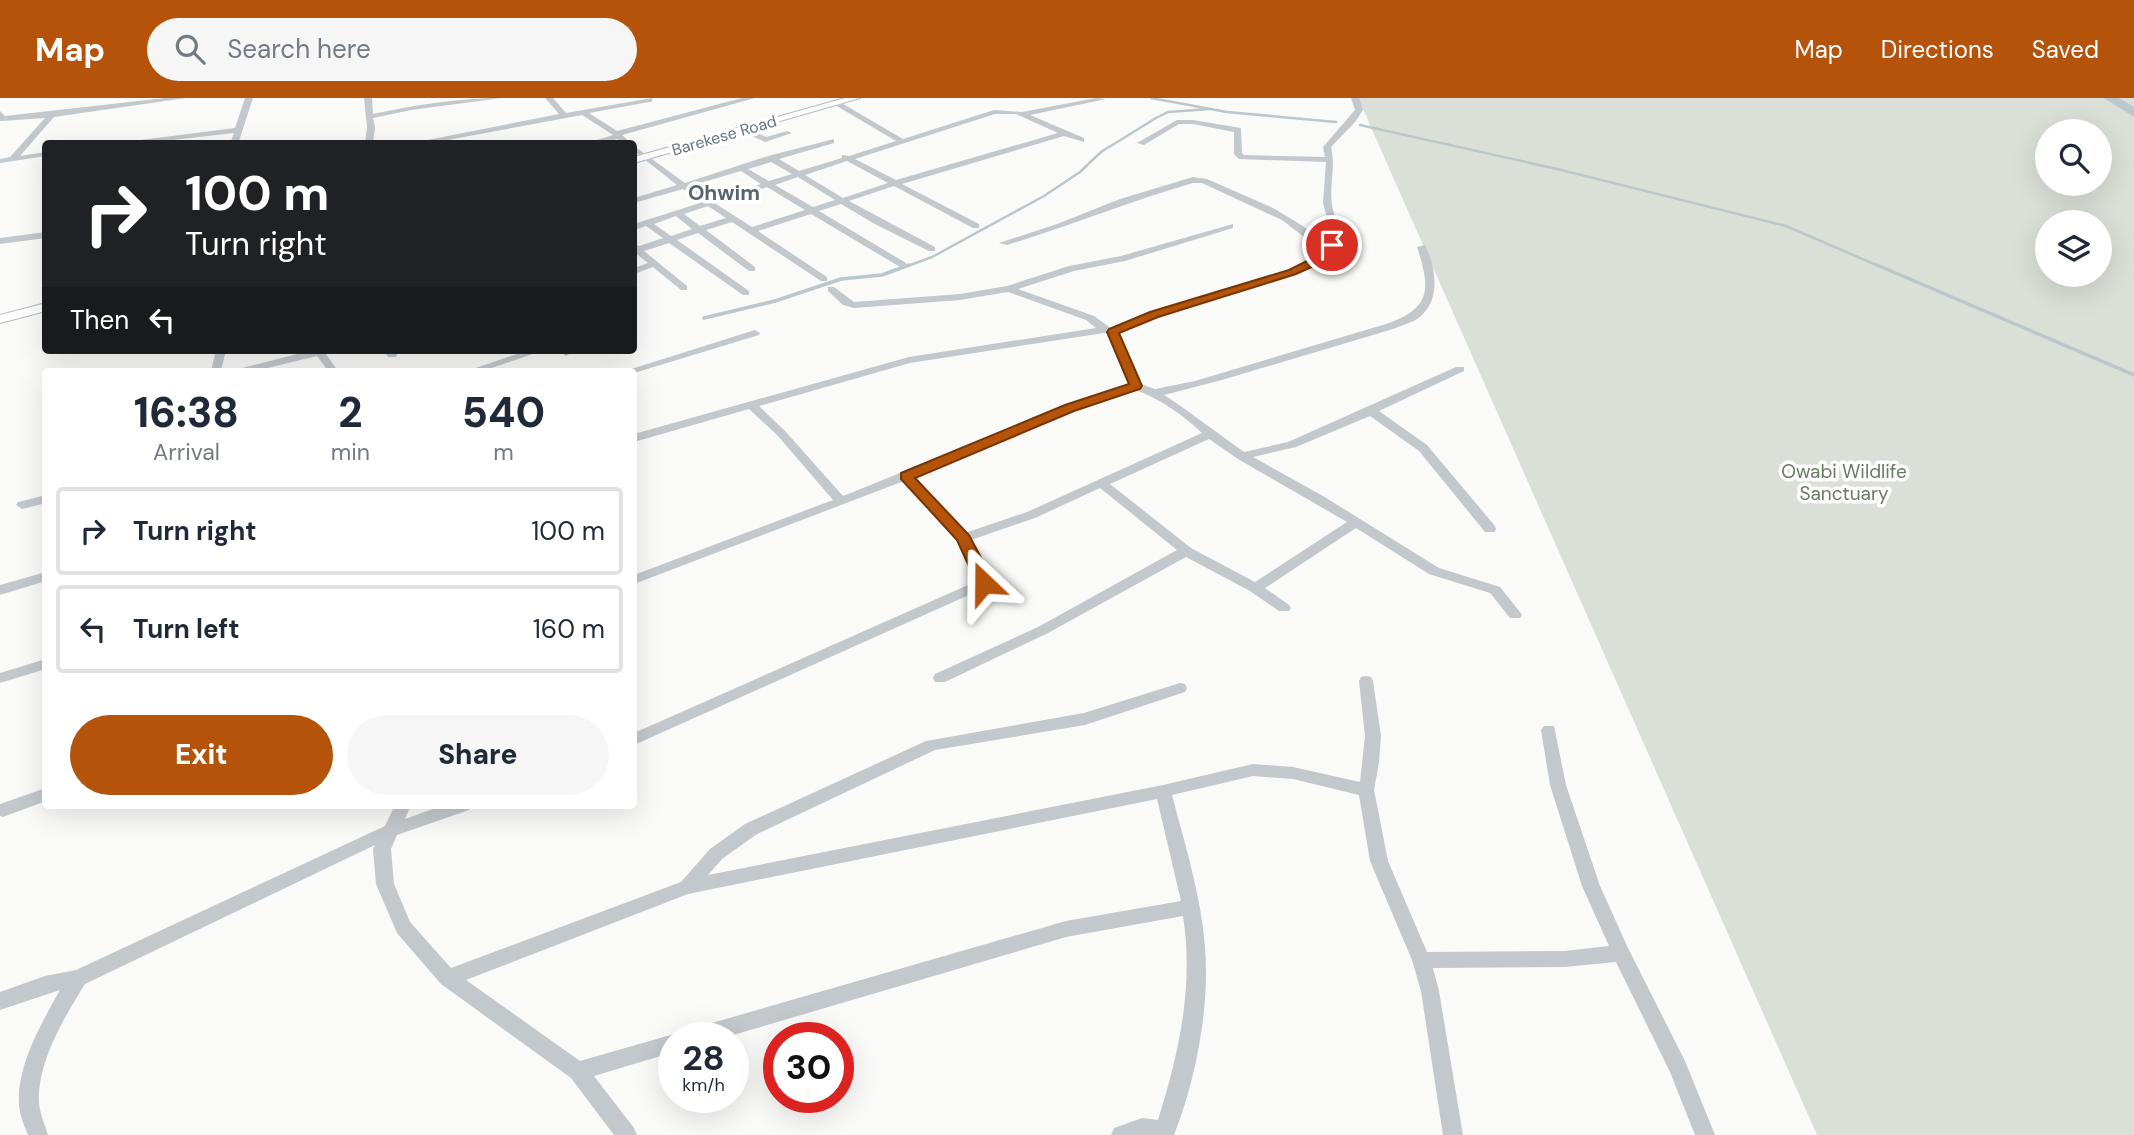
<!DOCTYPE html>
<style>
body{margin:0;font-family:"DM Sans",sans-serif;background:#f6f6f7;color:#1f2937;height:100vh;display:flex;flex-direction:column;font-size:26px;white-space:nowrap}
*{box-sizing:border-box;margin:0}
p{font-size:23px;color:#747a83}
.icon{flex:none;width:38px;height:38px;fill:none;stroke:currentColor;stroke-width:2;stroke-linecap:round;stroke-linejoin:round}
.map{position:relative;flex:1;overflow:hidden}
.side{position:absolute;left:42px;top:270px;width:595px;height:441px;display:flex;flex-direction:column;background:#fff;border-radius:7px;box-shadow:0 7px 28px #0002}
.side>*{flex:none}
.banner{position:absolute;left:42px;top:42px;width:595px;height:214px;border-radius:7px;box-shadow:0 7px 28px #0002;background:#202124;color:#fff;overflow:hidden}
.fabs{position:absolute;left:2035px;top:21px;display:grid;gap:14px}
.fabs a{display:grid;place-items:center;width:77px;height:77px;border-radius:50%;background:#fff;box-shadow:0 7px 28px #0002;font-size:35px}
.speed{position:absolute;left:658px;top:924px;display:flex;gap:14px;font-size:35px;font-weight:700;text-align:center}
.speed>*{display:grid;place-content:center;width:91px;height:91px;border-radius:50%;background:#fff;box-shadow:0 7px 28px #0002;line-height:1}
.speed small{font-size:18px;font-weight:400}
.speed .limit{border:10px solid #d22;background:#fff;color:#111}
.pin{position:absolute;display:grid;place-items:center;width:60px;height:60px;color:#fff;margin:-30px;border:4px solid #fff;border-radius:50%;box-shadow:0 2px 7px #0007}
.me{position:absolute;width:77px;margin:-38px;rotate:337deg;stroke-linejoin:round;filter:drop-shadow(0 0 5px #0008)}
.turn{display:flex;align-items:center;gap:24px;height:147px;padding:0 28px;font-size:32px}
.turn .icon{width:91px;height:91px;stroke-width:2.5}
.turn b{display:block;font-size:49px;line-height:60px}
.then{display:flex;align-items:center;height:66px;padding:0 28px;background:#0003;gap:14px;font-size:26px}
.eta{display:flex;justify-content:space-evenly;align-items:center;height:119px;text-align:center}
.eta b{font-size:42px;font-weight:800;line-height:49px}
.button{display:flex;gap:14px;margin-top:auto;padding:14px 28px}
.button a{flex:1;height:80px;border-radius:42px;background:#b45309;color:#fff;font-size:28px;font-weight:800;line-height:80px;text-align:center}
.button a+a{background:#f6f6f7;color:#1f2937}
ul{padding:0;list-style:none}
li{display:flex;align-items:center;gap:21px;height:88px;margin:0 14px 10px;padding:0 14px;border:4px solid #e0e1e3;border-radius:7px}
li div{flex:1}
li b{display:block;font-size:26px}
li em{font-style:normal}
header{display:flex;align-items:center;gap:42px;box-sizing:border-box;height:98px;padding:0 35px;background:#b45309;color:#fff}
header strong{font-size:33px}
nav{display:flex;gap:38px;margin-inline-start:auto;font-size:24px}
.search{width:490px;height:63px;background:#f6f6f7;display:flex;align-items:center;gap:18px;box-sizing:border-box;padding:0 24px;border-radius:38px;color:#747a83;font-size:26px}
.map>svg:first-child{display:block}
.green{fill:#dadfd7;fill-rule:evenodd}
.lines{fill:none;stroke-linecap:round;stroke-linejoin:round}
.stream-far1{stroke:#bbc7cb;stroke-width:2.5}
.stream{stroke:#bbc7cb;stroke-width:3.5}
.river{fill:#bbc7cb;fill-rule:evenodd}
.major-casing{stroke:#b5babe;stroke-width:2}
.minor{fill:#c3c8cc;fill-rule:evenodd}
.major{fill:#fff;fill-rule:evenodd}
.route{fill:#b45309;stroke:#753606;stroke-width:2}
.labels{text-anchor:middle;stroke-width:7;stroke-linejoin:round;paint-order:stroke}
.far-street-label{font-size:16px;fill:#657683;stroke:#fff}
.park-label{font-size:19px;fill:#687a64;stroke:#fff}
.far-district-label{font-size:21px;font-weight:bold;fill:#57646e;stroke:#fff}
</style>
<header>
<strong>Map</strong>
<div class="search"><svg class="icon" aria-label="search" viewBox="0 0 24 24"><circle cx="10" cy="10" r="6"/><path d="M15 15l6 6"/></svg>Search here</div>
<nav><a>Map</a><a>Directions</a><a>Saved</a></nav>
</header>
<div class="map">
<svg width="2134" height="1037" viewBox="0 0 2134 1037">
<rect width="100%" height="100%" fill="#fafaf8"/>
<path class="green" d="M 1358,0 L 2134,0 L 2134,1037 L 1817,1037 ZM 2048,33 L 2100,33 L 2100,86 L 2048,86 ZM 2048,124 L 2100,124 L 2100,177 L 2048,177 Z"/>
<g class="lines">
<path class="stream-far1" d="M 1151,0 L 1227,14 L 1336,24
M 1360,27 L 1557,71 L 1786,128 L 1881,169
M 905,169 L 932,159 L 1044,98 L 1080,74 L 1101,54 L 1156,20 L 1168,14 L 1210,11"/>
<path class="stream" d="M 1877,167 L 2134,277
M 704,220 L 775,203 L 841,181 L 882,177 L 909,167"/>
<path class="river" d="M 2104,0 L 2119,0 L 2134,9 L 2134,19 Z"/>
<g class="major-casing">
<path id="major" d="M 845,0 L 860,0 L 634,65 L 634,59 Z
M 46,205 L 46,213 L 0,225 L 0,217 Z"/>
</g>
<path class="minor" d="M 165,0 L 186,0 L 54,19 L 20,58 L 46,54 L 46,58 L 0,65 L 0,61 L 10,59 L 45,20 L 2,23 L 0,23 L 0,13 L 5,18 Z
M 245,0 L 253,0 L 238,46 L 230,46 L 234,35 L 138,46 L 109,46 L 235,30 Z
M 364,0 L 372,0 L 373,16 C 415,7 458,0 502,0 L 411,12 L 373,20 L 375,29 L 373,46 L 365,46 L 367,29 Z
M 545,0 L 553,0 L 566,15 L 652,0 L 652,4 L 649,4 L 589,15 L 617,33 L 742,0 L 755,0 L 622,37 L 632,46 L 623,46 L 617,41 L 599,46 L 584,46 L 613,37 L 582,17 L 426,46 L 407,46 L 559,16 Z
M 1096,0 L 1106,1 L 1030,17 L 1084,40 L 1084,44 L 1064,38 L 902,86 L 979,126 L 979,130 L 973,130 L 894,88 L 849,103 L 935,149 L 935,153 L 929,153 L 873,125 L 841,106 L 819,113 L 906,165 L 906,169 L 900,169 L 811,116 L 758,133 L 827,179 L 827,183 L 821,183 L 732,124 L 706,132 L 755,169 L 755,173 L 749,173 L 698,135 L 677,142 L 749,193 L 749,197 L 743,197 L 669,145 L 644,153 L 687,188 L 687,192 L 681,192 L 653,169 L 634,176 L 634,170 L 648,165 L 634,154 L 634,146 L 639,148 L 663,140 L 646,128 L 634,132 L 634,126 L 703,104 L 683,91 L 634,105 L 634,100 L 677,87 L 634,53 L 634,48 L 685,85 L 768,58 L 834,41 L 834,45 L 779,61 L 799,73 L 842,60 L 842,57 L 849,58 L 896,43 L 835,7 L 835,3 L 838,3 L 903,41 L 994,12 L 1022,14 ZM 995,16 L 1016,16 L 1058,35 L 896,82 L 855,61 ZM 847,63 L 888,85 L 843,100 L 805,77 ZM 771,64 L 792,76 L 769,83 L 748,71 ZM 741,73 L 761,86 L 711,102 L 690,88 ZM 798,79 L 835,102 L 813,109 L 775,87 ZM 767,89 L 805,112 L 752,129 L 716,106 ZM 708,108 L 726,120 L 700,128 L 684,116 ZM 676,118 L 692,131 L 671,138 L 654,126 Z
M 1351,0 L 1359,0 L 1363,12 L 1355,24 L 1331,49 C 1336,69 1329,88 1332,107 C 1334,120 1342,136 1335,149 C 1318,181 1195,204 1158,218 C 1145,223 1132,230 1119,235 L 1141,286 L 1155,291 L 1195,283 L 1386,226 C 1431,210 1431,192 1417,149 L 1425,147 C 1435,168 1441,198 1423,216 C 1416,224 1403,227 1393,231 L 1222,282 L 1164,297 C 1192,315 1217,335 1244,354 L 1288,344 L 1456,269 L 1464,269 L 1464,273 L 1379,313 L 1427,347 L 1495,428 L 1496,431 L 1495,434 L 1485,434 L 1419,353 L 1370,318 L 1296,349 L 1253,359 L 1323,398 L 1439,470 L 1500,489 L 1520,514 L 1522,517 L 1520,520 L 1510,520 L 1490,495 L 1429,476 L 1356,430 L 1265,490 L 1289,507 L 1291,510 L 1289,513 L 1279,513 L 1250,493 L 1186,459 L 1048,535 L 945,584 L 935,584 L 933,580 L 935,576 L 1038,529 L 1177,452 L 1100,390 L 1035,420 L 971,442 L 991,480 L 989,488 L 634,647 L 634,635 L 977,483 L 977,480 L 957,442 L 904,383 L 634,486 L 634,477 L 833,402 L 778,338 L 749,311 L 634,344 L 634,336 L 909,259 L 1096,230 L 1086,222 L 1008,194 L 960,202 L 854,210 L 843,207 L 828,193 L 828,189 L 834,189 L 854,204 L 960,196 L 1007,188 L 1069,168 L 1121,158 L 1233,126 L 1233,130 L 1125,163 L 1074,173 L 1018,191 L 1094,218 L 1112,231 C 1125,225 1139,218 1152,213 C 1187,201 1302,176 1322,153 L 1282,122 L 1202,85 L 1193,85 C 1131,103 1070,128 1007,147 L 999,145 L 1057,126 L 1120,101 L 1193,79 L 1207,81 L 1273,110 L 1303,128 L 1327,148 L 1329,128 L 1323,105 L 1326,64 L 1239,61 L 1234,56 L 1234,34 L 1193,26 L 1179,26 L 1144,47 L 1137,45 L 1177,22 L 1193,22 L 1241,30 L 1242,55 L 1244,57 L 1325,59 L 1323,49 L 1355,12 ZM 1104,235 L 1109,236 L 1130,286 L 1066,308 L 843,398 L 786,334 L 759,308 L 910,265 ZM 1136,292 C 1160,301 1183,317 1202,335 L 1027,414 L 965,435 L 914,379 L 1074,312 ZM 1209,341 L 1238,361 L 1347,424 L 1255,484 L 1191,450 L 1110,386 Z
M 744,29 L 766,39 L 788,33 L 792,35 L 765,44 L 741,33 L 741,29 Z
M 46,134 L 46,140 L 0,146 L 0,140 Z
M 755,232 L 760,235 L 759,237 L 634,275 L 634,273 L 625,273 Z
M 216,252 L 226,252 L 221,273 L 211,273 Z
M 313,252 L 334,252 L 326,256 L 338,273 L 328,273 L 317,258 L 255,273 L 237,273 L 238,271 Z
M 383,252 L 394,252 L 397,257 L 396,259 L 388,259 Z
M 528,252 L 544,252 L 483,273 L 467,273 Z
M 558,252 L 569,252 L 571,255 L 566,258 Z
M 46,397 L 46,405 L 22,411 L 16,407 L 18,404 Z
M 46,474 L 46,483 L 0,497 L 0,487 Z
M 46,561 L 46,571 L 0,585 L 0,575 Z
M 1366,578 L 1371,579 L 1373,583 L 1381,638 L 1379,664 L 1374,692 L 1388,763 L 1427,854 L 1565,853 L 1609,848 L 1582,788 L 1550,687 L 1541,632 L 1544,628 L 1554,628 L 1566,687 L 1600,788 L 1628,850 L 1685,963 L 1715,1037 L 1695,1037 L 1670,974 L 1616,864 L 1565,869 L 1433,870 L 1439,893 L 1463,1037 L 1443,1037 L 1421,893 L 1412,862 L 1370,763 L 1359,697 L 1293,681 L 1253,678 L 1172,697 C 1185,747 1201,797 1205,849 C 1210,909 1196,981 1174,1037 L 1111,1037 L 1114,1030 L 1142,1020 L 1158,1022 C 1179,955 1194,888 1183,818 L 1066,839 L 723,940 L 674,940 L 674,954 L 594,978 L 634,1030 L 637,1037 L 614,1037 L 571,980 L 441,886 L 397,835 L 376,786 L 373,751 L 375,747 L 85,886 C 64,920 37,964 39,1005 C 40,1016 45,1027 48,1037 L 28,1037 C 24,1027 19,1016 19,1005 C 17,967 42,924 60,892 L 0,912 L 0,894 L 45,878 L 76,872 L 385,728 L 395,707 L 411,707 L 405,721 L 444,707 L 471,707 L 469,712 L 397,737 L 391,751 L 394,786 L 410,824 L 451,870 L 681,784 L 710,751 L 745,726 L 926,643 L 1084,615 L 1180,585 L 1185,586 L 1187,590 L 1185,594 L 1085,627 L 935,652 L 757,736 L 722,761 L 708,777 L 1163,687 L 1253,666 L 1293,669 L 1360,684 L 1365,638 L 1359,583 L 1361,579 ZM 1157,701 L 1181,803 L 1066,823 L 691,931 L 684,933 L 681,940 L 674,936 L 580,963 L 466,882 L 688,796 Z
M 46,690 L 46,703 L 3,719 L 0,718 L 0,706 Z"/>
<use href="#major" class="major"/>
</g>
<path class="route" d="M 1332,144 L 1337,147 L 1325,163 L 1296,176 L 1158,219 L 1119,235 L 1142,288 L 1140,291 L 1074,313 L 915,380 L 969,437 L 992,480 L 989,488 L 978,488 L 957,442 L 901,381 L 901,375 L 1065,307 L 1129,286 L 1107,234 L 1109,231 L 1150,214 L 1289,172 L 1317,158 Z"/>
<g class="labels">
<g class="far-street-label">
<text transform="translate(724 37) rotate(-16)" y="6">Barekese Road</text>
</g>
<g class="park-label">
<text x="1844" y="380">Owabi Wildlife<tspan x="1844" dy="22">Sanctuary</tspan></text>
</g>
<g class="far-district-label">
<text x="724" y="102">Ohwim</text>
</g>
</g>
</svg>
<div class="fabs">
<a><svg class="icon" aria-label="search" viewBox="0 0 24 24"><circle cx="10" cy="10" r="6"/><path d="M15 15l6 6"/></svg></a>
<a><svg class="icon" aria-label="layers" viewBox="0 0 24 24"><path d="M12 4l9 5-9 5-9-5zM3 14l9 5 9-5"/></svg></a>
</div>
<div class="speed"><div>28<small>km/h</small></div><div class="limit">30</div></div>
<div class="pin" style="left:1332px;top:147px;background:#d93025"><svg class="icon" aria-label="arrive" viewBox="0 0 24 24"><path d="M6 21V4h12l-3 4 3 4H6"/></svg></div>
<svg class="me" style="left:984px;top:485px" viewBox="-20 -20 40 40"><path d="M0-17L14 15 0 8-14 15z" fill="#b45309" stroke="#fff" stroke-width="4"/></svg>
<div class="banner">
<div class="turn"><svg class="icon" aria-label="right" viewBox="0 0 24 24"><path d="M7 20v-9h11M14 6l5 5-5 5"/></svg><div><b>100 m</b>Turn right</div></div>
<div class="then">Then<svg class="icon" aria-label="left" viewBox="0 0 24 24"><path d="M17 20v-9H6M10 6l-5 5 5 5"/></svg></div>
</div>
<section class="side">
<div class="eta">
<div><b>16:38</b><p>Arrival</p></div>
<div><b>2</b><p>min</p></div>
<div><b>540</b><p>m</p></div>
</div>
<ul>
<li><svg class="icon" aria-label="right" viewBox="0 0 24 24"><path d="M7 20v-9h11M14 6l5 5-5 5"/></svg><div><b>Turn right</b></div><em>100 m</em></li>
<li><svg class="icon" aria-label="left" viewBox="0 0 24 24"><path d="M17 20v-9H6M10 6l-5 5 5 5"/></svg><div><b>Turn left</b></div><em>160 m</em></li>
</ul>
<div class="button"><a>Exit</a><a>Share</a></div>
</section>
</div>
